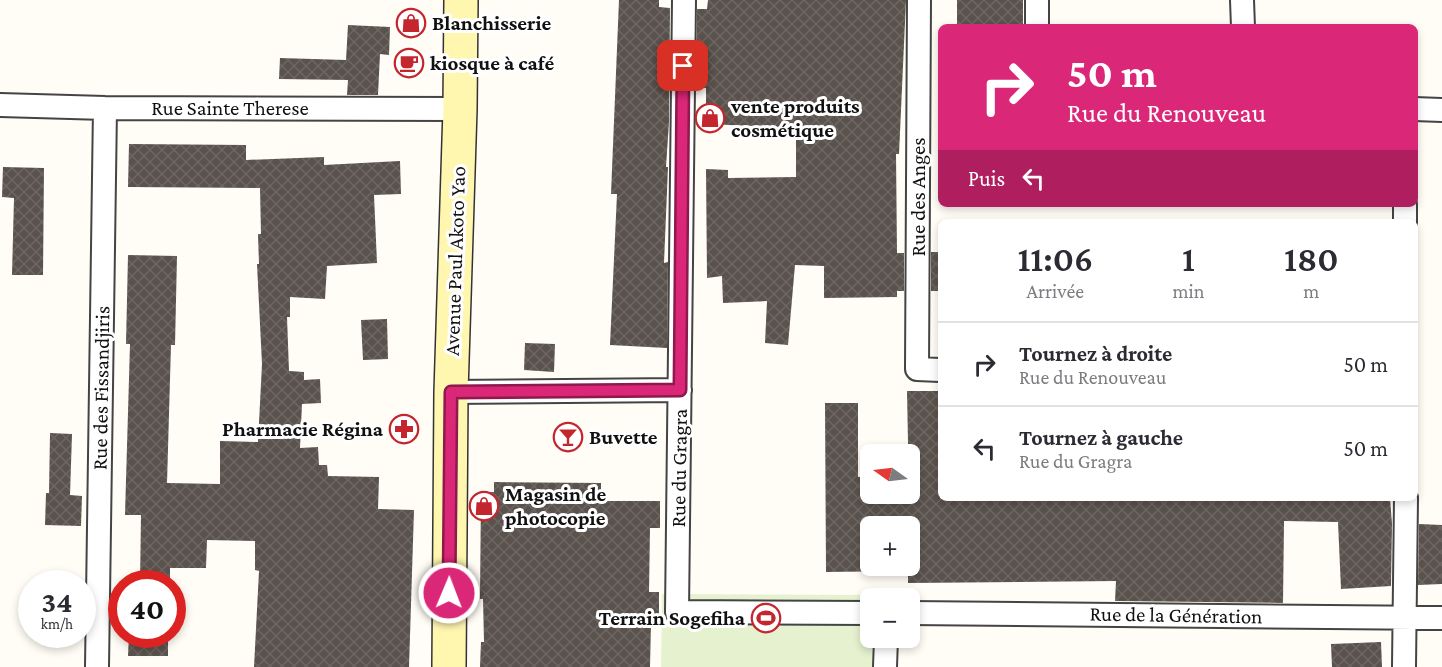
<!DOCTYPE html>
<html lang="fr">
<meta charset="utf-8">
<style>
body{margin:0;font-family:"Crimson Pro",serif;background:#f2f2f3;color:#2b2b33;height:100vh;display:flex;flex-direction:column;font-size:22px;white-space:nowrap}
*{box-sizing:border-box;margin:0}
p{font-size:20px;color:#7c7c81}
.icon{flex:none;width:33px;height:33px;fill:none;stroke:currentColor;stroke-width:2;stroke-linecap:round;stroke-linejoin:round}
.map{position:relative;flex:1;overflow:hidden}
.sheet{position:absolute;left:938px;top:219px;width:480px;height:282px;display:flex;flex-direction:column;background:#fff;border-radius:9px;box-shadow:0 3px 9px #0003}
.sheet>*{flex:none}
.top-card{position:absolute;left:938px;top:24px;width:480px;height:183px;border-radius:9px;box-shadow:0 3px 9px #0003;background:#db2777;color:#fff;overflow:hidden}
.needle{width:39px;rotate:284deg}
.controls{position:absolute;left:860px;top:444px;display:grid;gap:12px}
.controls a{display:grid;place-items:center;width:60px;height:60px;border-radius:9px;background:#fff;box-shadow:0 3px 9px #0003;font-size:30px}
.speed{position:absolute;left:18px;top:570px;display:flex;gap:12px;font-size:30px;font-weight:700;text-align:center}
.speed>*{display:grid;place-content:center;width:78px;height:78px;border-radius:50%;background:#fff;box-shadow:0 3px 9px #0003;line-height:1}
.speed small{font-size:15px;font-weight:400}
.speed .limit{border:9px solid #d22;background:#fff;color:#111}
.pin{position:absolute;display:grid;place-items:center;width:51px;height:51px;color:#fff;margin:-26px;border-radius:12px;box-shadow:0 3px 9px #0006}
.me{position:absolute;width:66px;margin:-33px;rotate:1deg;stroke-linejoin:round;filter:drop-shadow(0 0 4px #0008)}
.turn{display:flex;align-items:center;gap:21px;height:126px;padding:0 30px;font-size:27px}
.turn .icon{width:78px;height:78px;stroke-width:2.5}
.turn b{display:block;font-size:42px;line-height:51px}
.then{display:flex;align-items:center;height:57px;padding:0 30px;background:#0003;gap:12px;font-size:22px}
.eta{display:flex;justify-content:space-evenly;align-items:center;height:102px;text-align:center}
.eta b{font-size:36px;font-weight:600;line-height:42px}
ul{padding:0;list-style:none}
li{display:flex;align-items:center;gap:18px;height:84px;padding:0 30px;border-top:2px solid #e1e1e2}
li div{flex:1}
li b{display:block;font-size:22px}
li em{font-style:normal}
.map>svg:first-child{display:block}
.pitch{fill:#e6f2cf}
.building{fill:url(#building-cross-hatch);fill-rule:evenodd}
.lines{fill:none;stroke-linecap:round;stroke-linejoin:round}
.street-casing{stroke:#444;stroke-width:26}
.secondary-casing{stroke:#333;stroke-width:36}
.street{stroke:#fff;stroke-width:22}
.secondary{stroke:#fff6b0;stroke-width:33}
.route-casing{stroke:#8e194d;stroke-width:15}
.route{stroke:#db2777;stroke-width:10}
.labels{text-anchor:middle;stroke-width:6;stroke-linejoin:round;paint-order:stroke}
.poi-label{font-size:21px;font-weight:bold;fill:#111;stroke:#fff;text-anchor:start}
.street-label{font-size:21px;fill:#111;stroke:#fff}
</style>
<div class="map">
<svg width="1442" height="667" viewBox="0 0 1442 667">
<defs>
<pattern id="building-cross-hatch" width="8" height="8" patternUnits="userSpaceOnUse" patternTransform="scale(1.5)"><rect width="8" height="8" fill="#5a524d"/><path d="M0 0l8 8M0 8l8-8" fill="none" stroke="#6d6662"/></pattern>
</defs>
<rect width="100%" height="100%" fill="#fffdf5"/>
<path class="pitch" d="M 662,594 L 873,595 L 873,598 L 870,598 L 873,667 L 661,667 Z"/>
<path class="building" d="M 619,0 L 659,0 L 659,7 L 670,8 L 669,122 L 666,167 L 668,167 L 664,263 L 668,262 L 667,348 L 610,345 L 617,194 L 611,194 Z
M 708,0 L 906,0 L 899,154 L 896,154 L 897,253 L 904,253 L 904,291 L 897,291 L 897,297 L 824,298 L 824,266 L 795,265 L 788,345 L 765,343 L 767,301 L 723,303 L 722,276 L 707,278 L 706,169 L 728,170 L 728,178 L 796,177 L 796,128 L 706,124 L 706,88 L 696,88 L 697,9 L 707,9 Z
M 957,0 L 1023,0 L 1023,27 L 957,27 Z
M 348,25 L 390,27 L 389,55 L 380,54 L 378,95 L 347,95 L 348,80 L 279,79 L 280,58 L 346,60 Z
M 129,144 L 246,145 L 246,160 L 324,157 L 324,165 L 400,161 L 401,194 L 374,195 L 377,263 L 327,266 L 325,299 L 290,297 L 290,317 L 287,317 L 289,371 L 304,372 L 304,380 L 320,379 L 321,403 L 302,404 L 300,448 L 318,447 L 319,465 L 327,465 L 328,476 L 379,477 L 378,509 L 414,510 L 409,667 L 254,667 L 259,571 L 255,570 L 255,541 L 207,540 L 206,568 L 170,568 L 170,584 L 140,584 L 141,515 L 125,515 L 130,344 L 126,344 L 128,255 L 177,256 L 175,345 L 171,345 L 167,483 L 220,484 L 220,441 L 258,442 L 262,364 L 257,264 L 259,264 L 258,234 L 261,234 L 260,188 L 128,187 Z
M 3,167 L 44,168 L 43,275 L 12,275 L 14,198 L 2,197 Z
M 931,252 L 940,252 L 940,291 L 931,291 Z
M 387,319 L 388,359 L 363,360 L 361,320 Z
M 525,343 L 555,344 L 554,372 L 524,370 Z
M 907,391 L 940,391 L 940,498 L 1390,498 L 1392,524 L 1391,586 L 1341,589 L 1338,522 L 1284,521 L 1283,603 L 1115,601 L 1116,581 L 908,583 L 908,571 L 826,572 L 825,403 L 858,403 L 858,477 L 870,476 L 870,494 L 909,494 ZM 870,526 L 909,526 L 909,566 L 870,566 Z
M 50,433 L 72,434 L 70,495 L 82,496 L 81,526 L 45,525 L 46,493 L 49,493 Z
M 494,482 L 601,483 L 601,501 L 660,501 L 660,528 L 650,528 L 649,592 L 659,592 L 659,623 L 651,623 L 650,667 L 480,667 L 481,642 L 484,642 L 483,599 L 480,599 L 481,492 L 494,492 Z
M 1419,524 L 1442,525 L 1442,584 L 1418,585 Z
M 129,634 L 168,634 L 168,656 L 128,656 Z
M 1381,642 L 1382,667 L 1332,667 L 1331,644 Z"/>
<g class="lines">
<g class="street-casing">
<path id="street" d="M 684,0 L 677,612 L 870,613
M 919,0 L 917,369 L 940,370
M 1242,0 L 1243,27
M 1037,27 L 1037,0
M 0,105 L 105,108 L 460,109
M 1414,109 L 1442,110
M 1405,204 L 1405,222
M 451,392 L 680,390
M 909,613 L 1442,618
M 97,667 L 105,108
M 885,667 L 886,638
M 1404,667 L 1406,498"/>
</g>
<g class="secondary-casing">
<path id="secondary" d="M 449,667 L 451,392 L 460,109 L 461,0"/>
</g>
<use href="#street" class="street"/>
<use href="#secondary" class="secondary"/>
</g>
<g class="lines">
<g class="route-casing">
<path id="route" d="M 449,593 L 451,392 L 680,390 L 683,66"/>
</g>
<use href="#route" class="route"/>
</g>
<defs>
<g id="shop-ring" transform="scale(1.5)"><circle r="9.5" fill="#fff" stroke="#c4262e" stroke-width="1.5"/><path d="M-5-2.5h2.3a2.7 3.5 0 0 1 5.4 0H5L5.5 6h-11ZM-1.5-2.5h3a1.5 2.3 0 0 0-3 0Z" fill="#c4262e"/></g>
<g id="cafe-ring" transform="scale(1.5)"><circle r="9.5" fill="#fff" stroke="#c4262e" stroke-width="1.5"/><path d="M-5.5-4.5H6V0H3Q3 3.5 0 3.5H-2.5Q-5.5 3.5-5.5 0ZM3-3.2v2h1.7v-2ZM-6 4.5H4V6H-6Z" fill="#c4262e"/></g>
<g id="pharmacy-ring" transform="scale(1.5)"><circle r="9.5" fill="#fff" stroke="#c4262e" stroke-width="1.5"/><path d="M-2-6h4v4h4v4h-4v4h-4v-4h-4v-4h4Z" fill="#c4262e"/></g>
<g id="bar-ring" transform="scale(1.5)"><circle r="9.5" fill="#fff" stroke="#c4262e" stroke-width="1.5"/><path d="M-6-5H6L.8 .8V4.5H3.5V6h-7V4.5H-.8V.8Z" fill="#c4262e"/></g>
<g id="stadium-ring" transform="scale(1.5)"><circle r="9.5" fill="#fff" stroke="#c4262e" stroke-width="1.5"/><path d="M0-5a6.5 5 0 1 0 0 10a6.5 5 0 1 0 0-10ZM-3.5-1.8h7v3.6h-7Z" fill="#c4262e"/></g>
</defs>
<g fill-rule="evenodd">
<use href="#shop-ring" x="411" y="23"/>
<use href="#cafe-ring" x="409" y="63"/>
<use href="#shop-ring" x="710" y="118"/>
<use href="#pharmacy-ring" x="404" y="429"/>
<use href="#bar-ring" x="568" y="437"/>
<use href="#shop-ring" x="484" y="506"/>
<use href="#stadium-ring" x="766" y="618"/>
</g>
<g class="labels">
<g class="poi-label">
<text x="432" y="30">Blanchisserie</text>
<text x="430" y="70">kiosque à café</text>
<text x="731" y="113">vente produits<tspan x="731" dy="24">cosmétique</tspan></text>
<text x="383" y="436" text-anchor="end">Pharmacie Régina</text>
<text x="589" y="444">Buvette</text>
<text x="505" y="501">Magasin de<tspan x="505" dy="24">photocopie</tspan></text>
<text x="745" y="625" text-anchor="end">Terrain Sogefiha</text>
</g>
<g class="street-label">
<text x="230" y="115">Rue Sainte Therese</text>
<text transform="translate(918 197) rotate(-90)" y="7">Rue des Anges</text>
<text transform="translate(455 261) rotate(-88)" y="7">Avenue Paul Akoto Yao</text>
<text transform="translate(101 388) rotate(-89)" y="7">Rue des Fissandjiris</text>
<text transform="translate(679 468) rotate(-89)" y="7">Rue du Gragra</text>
<text transform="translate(1176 615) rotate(1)" y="7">Rue de la Génération</text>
</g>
</g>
</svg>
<div class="controls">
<a><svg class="needle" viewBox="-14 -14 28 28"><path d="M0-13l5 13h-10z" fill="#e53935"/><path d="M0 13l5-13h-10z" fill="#7c7c81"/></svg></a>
<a>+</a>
<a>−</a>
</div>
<div class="speed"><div>34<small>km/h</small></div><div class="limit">40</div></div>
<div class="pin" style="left:683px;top:66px;background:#d93025"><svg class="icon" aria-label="arrive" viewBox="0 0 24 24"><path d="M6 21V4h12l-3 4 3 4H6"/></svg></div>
<svg class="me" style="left:449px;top:593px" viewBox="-20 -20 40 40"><circle r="17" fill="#db2777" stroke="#fff" stroke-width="3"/><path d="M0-11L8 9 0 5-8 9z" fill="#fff"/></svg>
<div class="top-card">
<div class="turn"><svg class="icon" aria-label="right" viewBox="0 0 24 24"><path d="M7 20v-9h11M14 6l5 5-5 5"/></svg><div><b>50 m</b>Rue du Renouveau</div></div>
<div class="then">Puis<svg class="icon" aria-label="left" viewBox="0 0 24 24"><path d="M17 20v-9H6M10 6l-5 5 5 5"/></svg></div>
</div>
<section class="sheet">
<div class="eta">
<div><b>11:06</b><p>Arrivée</p></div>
<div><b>1</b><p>min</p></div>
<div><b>180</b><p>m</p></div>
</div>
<ul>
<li><svg class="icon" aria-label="right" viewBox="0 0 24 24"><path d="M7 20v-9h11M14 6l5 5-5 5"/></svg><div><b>Tournez à droite</b><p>Rue du Renouveau</p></div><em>50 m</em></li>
<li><svg class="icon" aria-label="left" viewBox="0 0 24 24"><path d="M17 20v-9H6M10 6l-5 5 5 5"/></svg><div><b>Tournez à gauche</b><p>Rue du Gragra</p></div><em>50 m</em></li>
</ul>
</section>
</div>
